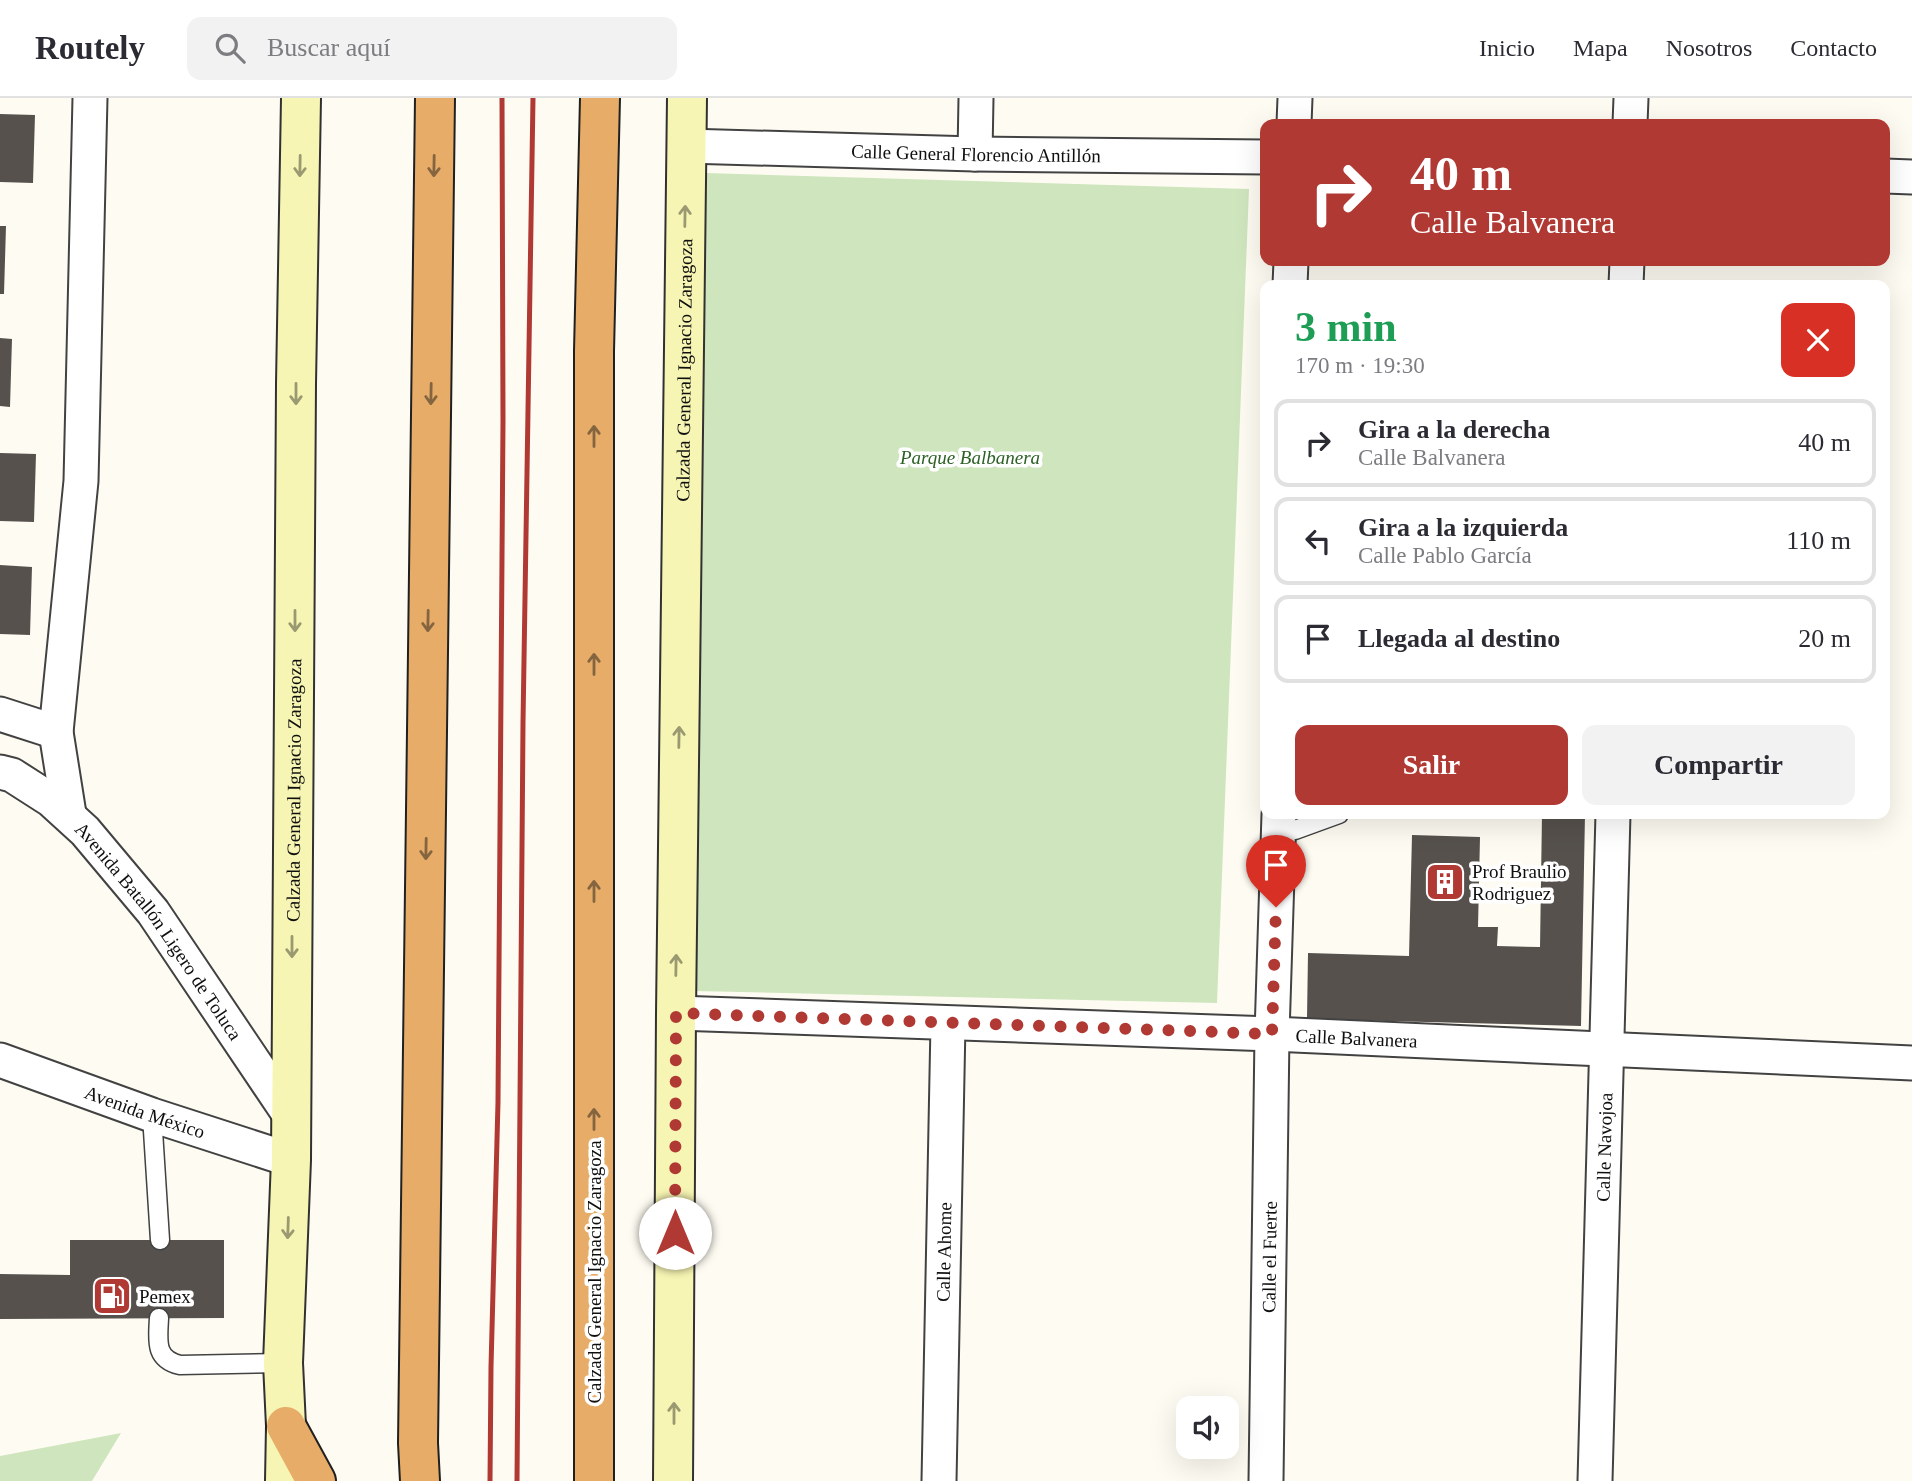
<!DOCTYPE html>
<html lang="es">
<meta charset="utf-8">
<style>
body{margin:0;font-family:Georgia,serif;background:#f2f2f3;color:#2b2b33;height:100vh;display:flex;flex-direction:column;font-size:26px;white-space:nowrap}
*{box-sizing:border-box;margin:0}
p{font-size:23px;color:#7c7c81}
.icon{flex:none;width:38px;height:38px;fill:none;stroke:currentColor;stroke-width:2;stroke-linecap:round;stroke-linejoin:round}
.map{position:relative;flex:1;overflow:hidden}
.drawer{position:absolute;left:1260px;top:182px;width:630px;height:539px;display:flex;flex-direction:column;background:#fff;border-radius:14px;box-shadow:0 7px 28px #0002}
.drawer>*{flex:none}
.banner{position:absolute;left:1260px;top:21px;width:630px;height:147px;border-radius:14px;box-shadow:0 7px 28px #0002;background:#b13934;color:#fff;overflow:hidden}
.buttons{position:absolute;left:1176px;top:1298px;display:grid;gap:14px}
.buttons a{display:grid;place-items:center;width:63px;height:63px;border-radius:14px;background:#fff;box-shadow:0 7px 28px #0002;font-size:35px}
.pin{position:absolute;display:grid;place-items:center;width:60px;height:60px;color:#fff;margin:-72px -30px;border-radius:50% 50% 50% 0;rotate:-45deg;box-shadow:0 0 7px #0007}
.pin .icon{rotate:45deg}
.me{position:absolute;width:77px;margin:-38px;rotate:0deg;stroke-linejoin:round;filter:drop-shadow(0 0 5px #0008)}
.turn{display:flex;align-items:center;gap:24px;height:147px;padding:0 35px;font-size:32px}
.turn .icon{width:91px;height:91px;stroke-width:2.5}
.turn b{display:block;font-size:49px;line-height:60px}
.round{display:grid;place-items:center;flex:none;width:74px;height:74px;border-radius:14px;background:#f2f2f3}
.headline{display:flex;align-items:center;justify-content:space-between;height:119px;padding:0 35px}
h1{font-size:42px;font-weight:700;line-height:52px;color:#1e9e55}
.button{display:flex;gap:14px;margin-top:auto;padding:14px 35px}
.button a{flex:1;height:80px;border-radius:14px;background:#b13934;color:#fff;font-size:28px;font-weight:700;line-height:80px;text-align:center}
.button a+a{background:#f2f2f3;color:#2b2b33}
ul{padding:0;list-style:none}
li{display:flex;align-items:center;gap:21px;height:88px;margin:0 14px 10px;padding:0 21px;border:4px solid #e1e1e2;border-radius:14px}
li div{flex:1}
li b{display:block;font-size:26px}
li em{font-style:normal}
header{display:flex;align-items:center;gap:42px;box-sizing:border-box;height:98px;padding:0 35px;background:#fff;border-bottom:2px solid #e1e1e2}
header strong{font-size:33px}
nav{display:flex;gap:38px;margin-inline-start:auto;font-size:24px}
.search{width:490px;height:63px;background:#f2f2f3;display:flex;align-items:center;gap:18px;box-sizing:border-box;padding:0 24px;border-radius:14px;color:#7c7c81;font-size:26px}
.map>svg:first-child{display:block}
.green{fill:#cfe5be}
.building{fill:#56514c}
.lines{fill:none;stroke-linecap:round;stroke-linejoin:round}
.service-casing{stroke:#424242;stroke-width:21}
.minor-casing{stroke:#424242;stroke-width:37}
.secondary-casing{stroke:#313131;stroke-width:42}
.motorway-casing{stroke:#202020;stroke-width:42}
.service{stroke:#fff;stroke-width:18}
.minor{stroke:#fff;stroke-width:33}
.secondary{stroke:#f7f5b3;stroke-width:38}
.motorway{stroke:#e6ac68;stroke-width:38}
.rail{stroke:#b13934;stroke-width:5}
.oneway{stroke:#9a9971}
.oneway2{stroke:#856540}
.route{stroke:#b13934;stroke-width:12;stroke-dasharray:0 21.6}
.labels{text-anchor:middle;stroke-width:7;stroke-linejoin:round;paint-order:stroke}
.street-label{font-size:19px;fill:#0f0f0f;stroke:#fff}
.park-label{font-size:19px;font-style:italic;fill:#2c6025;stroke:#fff}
.poi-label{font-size:19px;fill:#0f0f0f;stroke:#fff;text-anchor:start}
</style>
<header>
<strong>Routely</strong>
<div class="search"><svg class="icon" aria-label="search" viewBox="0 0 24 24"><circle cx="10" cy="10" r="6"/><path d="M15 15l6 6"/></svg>Buscar aquí</div>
<nav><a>Inicio</a><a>Mapa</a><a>Nosotros</a><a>Contacto</a></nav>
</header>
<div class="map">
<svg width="1912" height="1383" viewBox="0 0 1912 1383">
<rect width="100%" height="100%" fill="#fefcf2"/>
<path class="green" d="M 706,75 L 1249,91 L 1217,905 L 694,893 Z
M 121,1335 L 92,1383 L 0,1383 L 0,1358 Z"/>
<path class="building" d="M 0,16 L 35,17 L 33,85 L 0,84 Z
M 0,128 L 6,128 L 4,196 L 0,196 Z
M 0,240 L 12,241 L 10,309 L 0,308 Z
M 0,355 L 36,356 L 34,424 L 0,423 Z
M 0,467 L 32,469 L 30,537 L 0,536 Z
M 1542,716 L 1585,716 L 1581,928 L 1307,921 L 1308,855 L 1409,858 L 1412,737 L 1480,739 L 1478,829 L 1498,829 L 1497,848 L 1540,849 Z
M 70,1142 L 224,1142 L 224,1220 L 0,1221 L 0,1176 L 70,1177 Z"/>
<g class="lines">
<g class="service-casing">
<path id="service" d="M 1278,733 L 1295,732 L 1339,716
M 152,1017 L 160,1142
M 159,1220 C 158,1242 154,1261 180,1267 L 283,1265"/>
</g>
<g class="minor-casing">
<g id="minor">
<path d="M 1294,26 L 1295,0"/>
<path d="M 1630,26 L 1631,0"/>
<path id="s1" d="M 686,48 L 975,56 L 1265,59"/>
<path d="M 975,56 L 976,0"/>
<path d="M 1885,78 L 1912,79"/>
<path d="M 1290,187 L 1291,163"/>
<path d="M 1626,187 L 1627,163"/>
<path d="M 0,616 L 56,634"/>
<path id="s2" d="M 0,674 L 12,677 L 51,702 L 85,733 L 153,814 L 291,1019"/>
<path d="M 69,716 L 56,634 L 81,383 L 90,0"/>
<path id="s3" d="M 676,915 L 1272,936 L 1912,965"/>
<path id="s4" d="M 0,962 L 152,1017 L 291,1062"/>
<path id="s5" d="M 939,1383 L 948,926"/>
<path id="s6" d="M 1266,1383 L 1272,936 L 1279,716"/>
<path id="s7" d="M 1595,1383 L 1613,716"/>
</g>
</g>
<g class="secondary-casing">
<g id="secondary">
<path id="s8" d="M 285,1383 L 286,1328 L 283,1265 L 291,1062 L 296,286 L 301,0"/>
<path id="s9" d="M 673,1383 L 676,915 L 687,0"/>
</g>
</g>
<g class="motorway-casing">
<path id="motorway" d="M 286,1328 L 316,1383
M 420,1383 L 418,1345 L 435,0
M 594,1383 L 594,253 L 600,0"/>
</g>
<use href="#service" class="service"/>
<use href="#minor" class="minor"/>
<use href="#secondary" class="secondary"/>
<use href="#motorway" class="motorway"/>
<path class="rail" d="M 490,1383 L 491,1269 L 498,1004 L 503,323 L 502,0
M 517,1383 L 523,625 L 533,0"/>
</g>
<defs><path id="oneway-shaft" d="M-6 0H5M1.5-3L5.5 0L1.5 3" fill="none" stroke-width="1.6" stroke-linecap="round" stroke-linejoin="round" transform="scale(1.75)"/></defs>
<g class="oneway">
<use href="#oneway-shaft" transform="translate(300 68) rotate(91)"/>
<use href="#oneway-shaft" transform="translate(685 118) rotate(-89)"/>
<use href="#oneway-shaft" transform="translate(296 296) rotate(90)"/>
<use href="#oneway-shaft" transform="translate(295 523) rotate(90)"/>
<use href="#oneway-shaft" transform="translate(679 639) rotate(-89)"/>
<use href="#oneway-shaft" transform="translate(292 849) rotate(90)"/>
<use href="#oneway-shaft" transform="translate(676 867) rotate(-89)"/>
<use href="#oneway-shaft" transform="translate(288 1130) rotate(92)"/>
<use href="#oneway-shaft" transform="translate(674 1315) rotate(-90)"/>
</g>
<g class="oneway2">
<use href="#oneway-shaft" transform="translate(434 68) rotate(91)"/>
<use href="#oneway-shaft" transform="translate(431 296) rotate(91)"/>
<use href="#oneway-shaft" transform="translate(594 338) rotate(-90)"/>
<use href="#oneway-shaft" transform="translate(428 523) rotate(91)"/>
<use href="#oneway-shaft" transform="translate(594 566) rotate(-90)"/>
<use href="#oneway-shaft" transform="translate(426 751) rotate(91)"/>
<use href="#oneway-shaft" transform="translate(594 793) rotate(-90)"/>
<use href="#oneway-shaft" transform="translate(594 1021) rotate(-90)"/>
</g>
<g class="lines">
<path class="route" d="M 675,1135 L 676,915 L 1272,936 L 1276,809"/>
</g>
<defs>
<g id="building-square" transform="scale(2.0125)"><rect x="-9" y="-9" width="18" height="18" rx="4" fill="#b13934" stroke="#fff"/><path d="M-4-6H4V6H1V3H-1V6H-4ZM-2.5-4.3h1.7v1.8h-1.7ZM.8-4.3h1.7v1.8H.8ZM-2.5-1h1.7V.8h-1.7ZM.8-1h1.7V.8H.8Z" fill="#fff"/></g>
<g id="fuel-square" transform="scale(2.0125)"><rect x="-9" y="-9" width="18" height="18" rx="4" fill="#b13934" stroke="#fff"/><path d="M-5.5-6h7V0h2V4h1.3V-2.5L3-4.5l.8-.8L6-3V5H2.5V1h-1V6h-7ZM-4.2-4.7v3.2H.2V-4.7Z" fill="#fff"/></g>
</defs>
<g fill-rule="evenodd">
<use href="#building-square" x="1445" y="784"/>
<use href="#fuel-square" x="112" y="1198"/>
</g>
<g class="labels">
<g class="street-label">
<text dy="7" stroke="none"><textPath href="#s1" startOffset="290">Calle General Florencio Antillón</textPath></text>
<text dy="7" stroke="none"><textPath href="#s9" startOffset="1111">Calzada General Ignacio Zaragoza</textPath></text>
<text dy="7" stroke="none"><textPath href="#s8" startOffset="691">Calzada General Ignacio Zaragoza</textPath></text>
<text dy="7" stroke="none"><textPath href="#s2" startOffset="229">Avenida Batallón Ligero de Toluca</textPath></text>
<text dy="7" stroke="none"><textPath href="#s3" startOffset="681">Calle Balvanera</textPath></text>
<text dy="7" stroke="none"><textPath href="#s4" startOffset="154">Avenida México</textPath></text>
<text dy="7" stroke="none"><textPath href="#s7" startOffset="334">Calle Navojoa</textPath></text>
<text dy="7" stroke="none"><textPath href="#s5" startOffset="229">Calle Ahome</textPath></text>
<text dy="7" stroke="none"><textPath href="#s6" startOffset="224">Calle el Fuerte</textPath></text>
<text transform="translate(594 1174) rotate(-90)" y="7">Calzada General Ignacio Zaragoza</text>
</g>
<g class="park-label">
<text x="970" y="366">Parque Balbanera</text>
</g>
<g class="poi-label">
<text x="1472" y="780">Prof Braulio<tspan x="1472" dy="22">Rodriguez</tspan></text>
<text x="139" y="1205">Pemex</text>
</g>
</g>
</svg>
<div class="buttons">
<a><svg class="icon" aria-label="sound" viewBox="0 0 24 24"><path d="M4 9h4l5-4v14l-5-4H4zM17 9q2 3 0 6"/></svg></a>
</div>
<div class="pin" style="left:1276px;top:809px;background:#d93025"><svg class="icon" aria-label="arrive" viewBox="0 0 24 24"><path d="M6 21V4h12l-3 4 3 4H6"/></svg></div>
<svg class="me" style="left:675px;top:1135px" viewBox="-20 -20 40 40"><circle r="19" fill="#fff"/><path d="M0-13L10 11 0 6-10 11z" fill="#b13934"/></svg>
<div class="banner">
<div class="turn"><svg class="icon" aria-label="right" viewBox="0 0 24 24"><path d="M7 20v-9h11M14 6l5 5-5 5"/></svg><div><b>40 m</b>Calle Balvanera</div></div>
</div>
<section class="drawer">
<div class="headline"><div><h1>3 min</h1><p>170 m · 19:30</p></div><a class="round" style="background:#d93025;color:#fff"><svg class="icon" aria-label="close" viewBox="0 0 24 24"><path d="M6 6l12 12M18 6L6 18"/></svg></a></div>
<ul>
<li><svg class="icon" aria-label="right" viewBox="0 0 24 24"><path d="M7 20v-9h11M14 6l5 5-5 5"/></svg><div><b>Gira a la derecha</b><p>Calle Balvanera</p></div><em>40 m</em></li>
<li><svg class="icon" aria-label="left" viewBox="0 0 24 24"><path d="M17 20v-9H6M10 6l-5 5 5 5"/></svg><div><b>Gira a la izquierda</b><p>Calle Pablo García</p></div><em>110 m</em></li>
<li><svg class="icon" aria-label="arrive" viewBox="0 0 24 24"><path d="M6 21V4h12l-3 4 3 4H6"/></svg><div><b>Llegada al destino</b></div><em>20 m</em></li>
</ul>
<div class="button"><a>Salir</a><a>Compartir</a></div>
</section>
</div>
